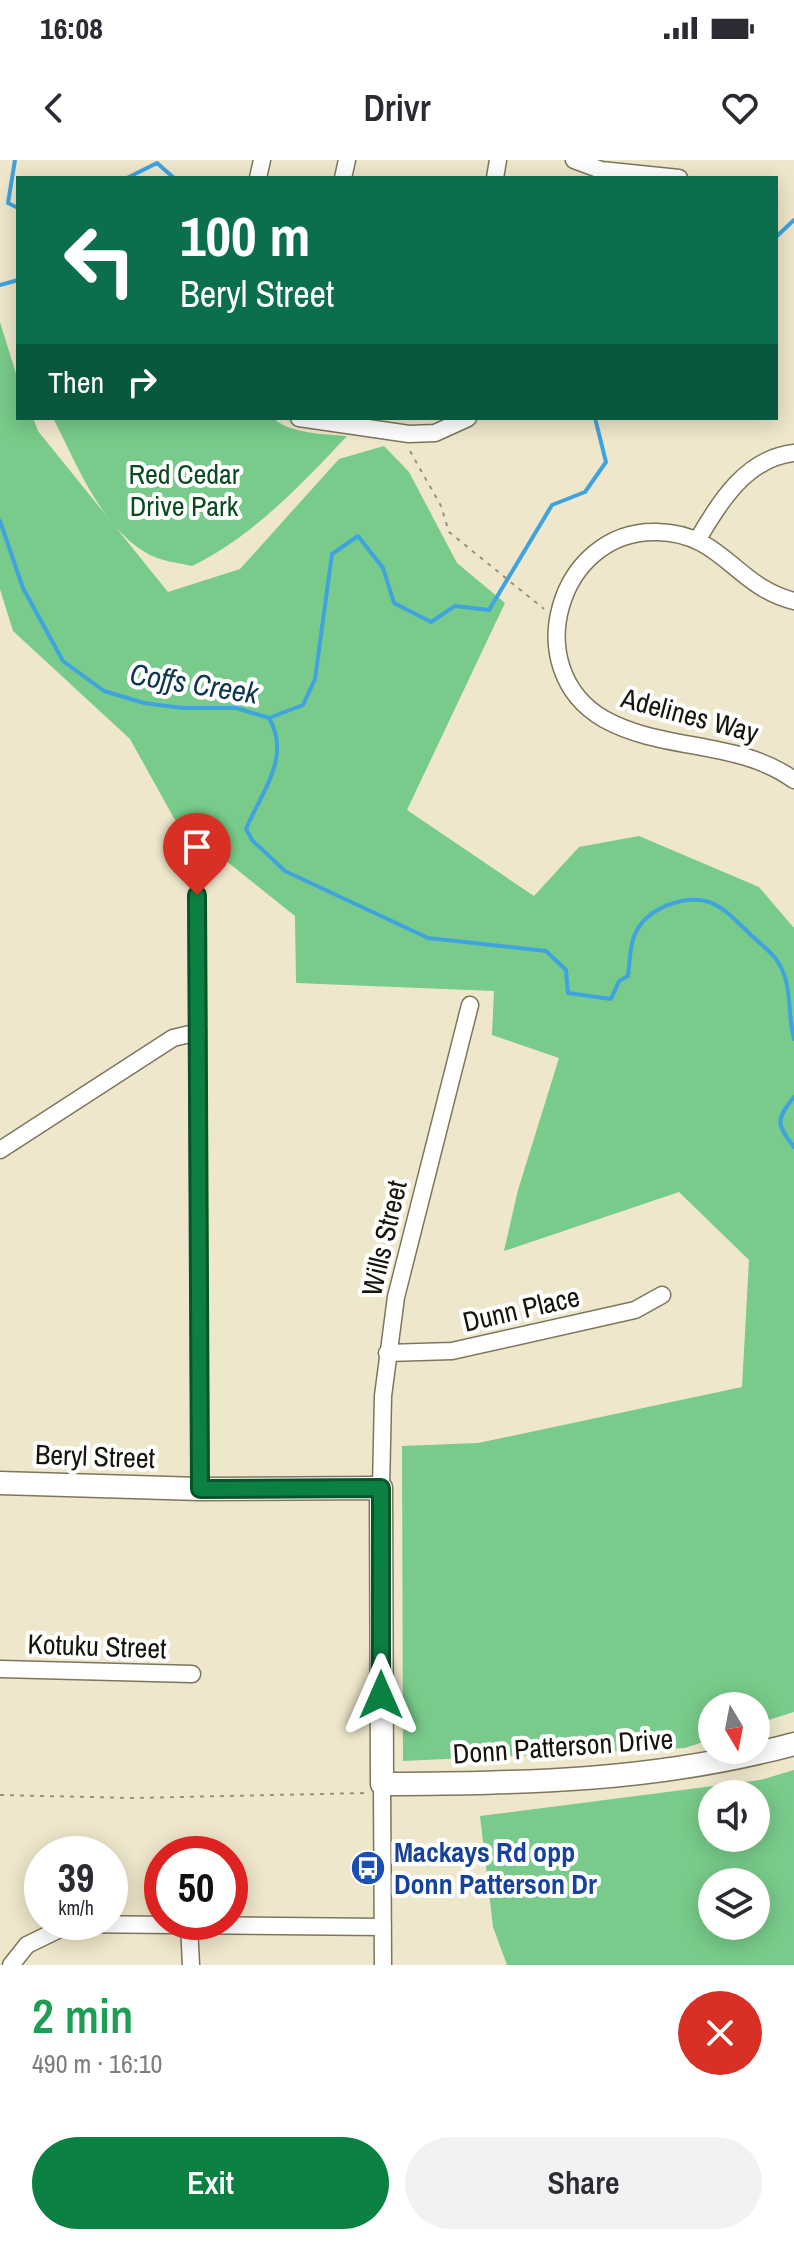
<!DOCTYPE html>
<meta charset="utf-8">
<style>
body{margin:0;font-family:"Archivo Narrow",sans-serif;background:#f2f2f3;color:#2b2b33;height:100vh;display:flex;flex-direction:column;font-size:30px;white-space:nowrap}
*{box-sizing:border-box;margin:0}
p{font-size:26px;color:#7c7c81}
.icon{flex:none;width:44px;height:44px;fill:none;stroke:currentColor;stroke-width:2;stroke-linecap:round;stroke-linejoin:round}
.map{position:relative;height:1805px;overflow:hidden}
.drawer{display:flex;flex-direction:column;background:#fff;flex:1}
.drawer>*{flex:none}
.hud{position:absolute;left:16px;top:16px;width:762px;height:244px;border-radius:0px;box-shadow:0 4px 20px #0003;background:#0b6e4f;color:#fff;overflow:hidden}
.needle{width:52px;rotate:170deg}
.fabs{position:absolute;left:698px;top:1532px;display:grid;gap:16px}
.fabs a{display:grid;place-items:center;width:72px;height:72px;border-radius:50%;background:#fff;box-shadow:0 4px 20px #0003;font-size:40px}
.speed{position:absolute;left:24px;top:1676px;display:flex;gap:16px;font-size:40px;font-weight:700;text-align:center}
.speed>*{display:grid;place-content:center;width:104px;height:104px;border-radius:50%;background:#fff;box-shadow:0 4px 20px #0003;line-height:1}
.speed small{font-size:20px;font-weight:400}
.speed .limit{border:12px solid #d22;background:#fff;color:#111}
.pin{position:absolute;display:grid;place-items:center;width:68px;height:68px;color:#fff;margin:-82px -34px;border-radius:50% 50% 50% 0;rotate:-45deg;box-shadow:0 0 8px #0007}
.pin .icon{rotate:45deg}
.me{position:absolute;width:88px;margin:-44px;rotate:0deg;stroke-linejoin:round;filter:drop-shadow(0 0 6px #0008)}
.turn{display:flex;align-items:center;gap:28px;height:168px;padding:0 32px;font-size:36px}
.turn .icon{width:104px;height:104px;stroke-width:2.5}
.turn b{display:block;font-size:56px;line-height:68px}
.then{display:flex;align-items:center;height:76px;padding:0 32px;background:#0003;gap:16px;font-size:30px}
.round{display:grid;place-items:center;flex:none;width:84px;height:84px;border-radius:42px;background:#f2f2f3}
.head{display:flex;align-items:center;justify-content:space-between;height:136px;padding:0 32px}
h1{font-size:48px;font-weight:600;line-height:60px;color:#1e9e55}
.action{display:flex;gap:16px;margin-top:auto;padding:16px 32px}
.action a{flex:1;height:92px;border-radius:48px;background:#0b8043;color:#fff;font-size:32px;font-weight:600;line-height:92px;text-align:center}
.action a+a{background:#f2f2f3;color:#2b2b33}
.status{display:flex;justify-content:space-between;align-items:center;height:56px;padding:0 40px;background:#fff;direction:ltr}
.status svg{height:22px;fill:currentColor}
header{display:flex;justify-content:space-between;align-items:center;height:104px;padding:0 32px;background:#fff;font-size:36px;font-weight:600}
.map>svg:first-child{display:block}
.green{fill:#78cb8a;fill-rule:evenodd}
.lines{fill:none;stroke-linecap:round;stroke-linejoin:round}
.stream{stroke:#3fa3df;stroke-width:4}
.minor-casing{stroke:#7d765c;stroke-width:19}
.major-casing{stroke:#7d765c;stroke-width:25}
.path{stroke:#98927d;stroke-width:2;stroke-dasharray:4 6;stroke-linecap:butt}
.minor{stroke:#fff;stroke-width:16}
.major{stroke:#fff;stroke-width:22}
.route-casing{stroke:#07532c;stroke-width:20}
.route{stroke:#0b8043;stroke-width:14}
.labels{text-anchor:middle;stroke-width:8;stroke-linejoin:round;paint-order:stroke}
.park-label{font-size:28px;fill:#0a4c21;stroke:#fff}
.street-label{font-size:28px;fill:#17140a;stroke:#fff}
.transit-label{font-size:28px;font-weight:bold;fill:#164399;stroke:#fff;text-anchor:start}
.water-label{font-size:30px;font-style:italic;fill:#0d3750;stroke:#fff}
</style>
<div class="status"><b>16:08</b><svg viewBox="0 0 49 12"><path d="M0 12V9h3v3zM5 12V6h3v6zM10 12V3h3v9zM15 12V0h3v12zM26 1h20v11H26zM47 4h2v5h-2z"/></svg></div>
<header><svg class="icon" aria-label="back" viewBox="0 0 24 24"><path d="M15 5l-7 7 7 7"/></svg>Drivr<svg class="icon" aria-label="heart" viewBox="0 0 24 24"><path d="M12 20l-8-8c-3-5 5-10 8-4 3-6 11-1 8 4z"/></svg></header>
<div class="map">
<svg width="794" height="1805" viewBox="0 0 794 1805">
<rect width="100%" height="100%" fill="#efe7cb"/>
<path class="green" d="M 0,162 L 18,220 L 18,258 L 33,258 L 38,271 L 168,432 L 240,409 L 339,299 L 384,286 L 409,312 L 457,403 L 505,443 L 407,650 L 534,736 L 579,687 L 639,676 L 759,727 L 794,768 L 794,1552 L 756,1564 L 756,1546 L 712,1546 L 712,1579 L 685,1588 L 403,1601 L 402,1286 L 478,1283 L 742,1227 L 749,1100 L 679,1032 L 504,1091 L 518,1030 L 559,898 L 492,875 L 494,831 L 296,823 L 295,756 L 175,660 L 130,579 L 13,471 L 0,429 Z
M 53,258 L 273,258 C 290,274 325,274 347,276 C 301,325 253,376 192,406 C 179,403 161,401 150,395 C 101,369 77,304 53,258 Z
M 794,1610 L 794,1805 L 507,1805 L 493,1767 L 480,1656 L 760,1620 ZM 712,1634 L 756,1634 L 756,1678 L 712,1678 ZM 712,1722 L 756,1722 L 756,1766 L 712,1766 Z"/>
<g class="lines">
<path class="stream" d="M 15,0 L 8,43 L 18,48
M 127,18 L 157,3 L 174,18
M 776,77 L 794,60
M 0,125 L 18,120
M 0,361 L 23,428 L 63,501 L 104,531 L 144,543 L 182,548 L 236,548 L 269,558 L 303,545 L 315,519 L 332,394 L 358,376 L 383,408 L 394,443 L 431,462 L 455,446 L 489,450 L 552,345 L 585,332 L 606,302 L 595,258
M 269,558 C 292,597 261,633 246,669 L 252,680 L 285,711 L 428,778 L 546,791 L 566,810 L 568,833 L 611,839 L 619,821 L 628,816 C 630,802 629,788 635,774 C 646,749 683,734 709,742 C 726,748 739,764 752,776 C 760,784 772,792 778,802 C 793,825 787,854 794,879
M 794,937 C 776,959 776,964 794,987"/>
<g class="minor-casing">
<path id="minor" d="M 574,0 L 601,10 L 679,18
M 258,18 L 262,0
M 343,18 L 347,0
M 495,18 L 498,0
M 299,258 L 409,274 L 435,273 L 468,258
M 698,379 C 720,341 747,298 794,293
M 794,441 C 734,426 723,373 657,372 C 559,369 517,509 604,559 C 663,592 737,579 794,620
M 197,735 L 200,1329
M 0,990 L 173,878 L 198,872
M 387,1193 L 452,1191 L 635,1150 L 662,1135
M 381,1328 L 383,1236 L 396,1137 L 470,845
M 0,1509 L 192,1514
M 382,1624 L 383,1805
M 189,1765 L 191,1805
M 11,1805 L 27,1785 L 70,1764 L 383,1767"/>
</g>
<g class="major-casing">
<path id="major" d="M 0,1323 L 200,1329 L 381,1328 L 382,1624 C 526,1623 653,1622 794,1584"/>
</g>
<path class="path" d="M 410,291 L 441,346 L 449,372 L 544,449
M 0,1635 L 133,1638 L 367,1633"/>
<use href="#minor" class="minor"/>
<use href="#major" class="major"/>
</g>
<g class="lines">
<g class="route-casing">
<path id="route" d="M 197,735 L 200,1329 L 381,1328 L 381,1535"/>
</g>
<use href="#route" class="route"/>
</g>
<defs>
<g id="bus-disc" transform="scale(1.8)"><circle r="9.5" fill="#1a4fb4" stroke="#fff"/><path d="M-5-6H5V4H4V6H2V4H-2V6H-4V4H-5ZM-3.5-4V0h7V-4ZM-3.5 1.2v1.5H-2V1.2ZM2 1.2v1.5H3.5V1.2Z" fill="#fff"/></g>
</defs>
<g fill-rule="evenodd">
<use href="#bus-disc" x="368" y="1708"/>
</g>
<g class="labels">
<g class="park-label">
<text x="184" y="324">Red Cedar<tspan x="184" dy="32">Drive Park</tspan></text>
</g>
<g class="street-label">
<text transform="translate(690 555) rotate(15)" y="10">Adelines Way</text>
<text transform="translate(384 1078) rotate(-77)" y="10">Wills Street</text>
<text transform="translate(521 1149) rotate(-13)" y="10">Dunn Place</text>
<text transform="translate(95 1296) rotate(2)" y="10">Beryl Street</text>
<text transform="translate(97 1486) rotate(2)" y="10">Kotuku Street</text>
<text transform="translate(563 1586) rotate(-4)" y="10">Donn Patterson Drive</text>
</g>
<g class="transit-label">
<text x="394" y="1702">Mackays Rd opp<tspan x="394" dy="32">Donn Patterson Dr</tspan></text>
</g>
<g class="water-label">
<text transform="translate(194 524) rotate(9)" y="10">Coffs Creek</text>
</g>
</g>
</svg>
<div class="fabs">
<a><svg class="needle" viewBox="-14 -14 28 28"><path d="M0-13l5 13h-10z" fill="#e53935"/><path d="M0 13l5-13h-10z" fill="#7c7c81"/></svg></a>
<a><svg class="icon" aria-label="sound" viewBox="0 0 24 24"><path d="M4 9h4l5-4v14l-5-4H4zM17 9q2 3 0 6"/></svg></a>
<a><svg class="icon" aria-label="layers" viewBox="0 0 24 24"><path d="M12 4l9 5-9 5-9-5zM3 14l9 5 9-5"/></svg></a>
</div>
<div class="speed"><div>39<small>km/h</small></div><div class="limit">50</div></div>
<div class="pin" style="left:197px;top:735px;background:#d93025"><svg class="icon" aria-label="arrive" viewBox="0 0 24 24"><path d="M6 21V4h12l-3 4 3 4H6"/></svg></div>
<svg class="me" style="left:381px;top:1535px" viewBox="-20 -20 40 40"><path d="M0-17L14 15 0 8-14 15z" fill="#0b8043" stroke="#fff" stroke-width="4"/></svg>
<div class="hud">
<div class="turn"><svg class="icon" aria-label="left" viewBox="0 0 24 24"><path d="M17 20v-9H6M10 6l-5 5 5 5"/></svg><div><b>100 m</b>Beryl Street</div></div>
<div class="then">Then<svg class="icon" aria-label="right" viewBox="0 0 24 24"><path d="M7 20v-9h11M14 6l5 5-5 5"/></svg></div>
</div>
</div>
<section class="drawer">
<div class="head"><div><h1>2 min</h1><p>490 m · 16:10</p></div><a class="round" style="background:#d93025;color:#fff"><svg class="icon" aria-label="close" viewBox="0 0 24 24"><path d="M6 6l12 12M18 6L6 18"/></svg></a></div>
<div class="action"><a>Exit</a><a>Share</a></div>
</section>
